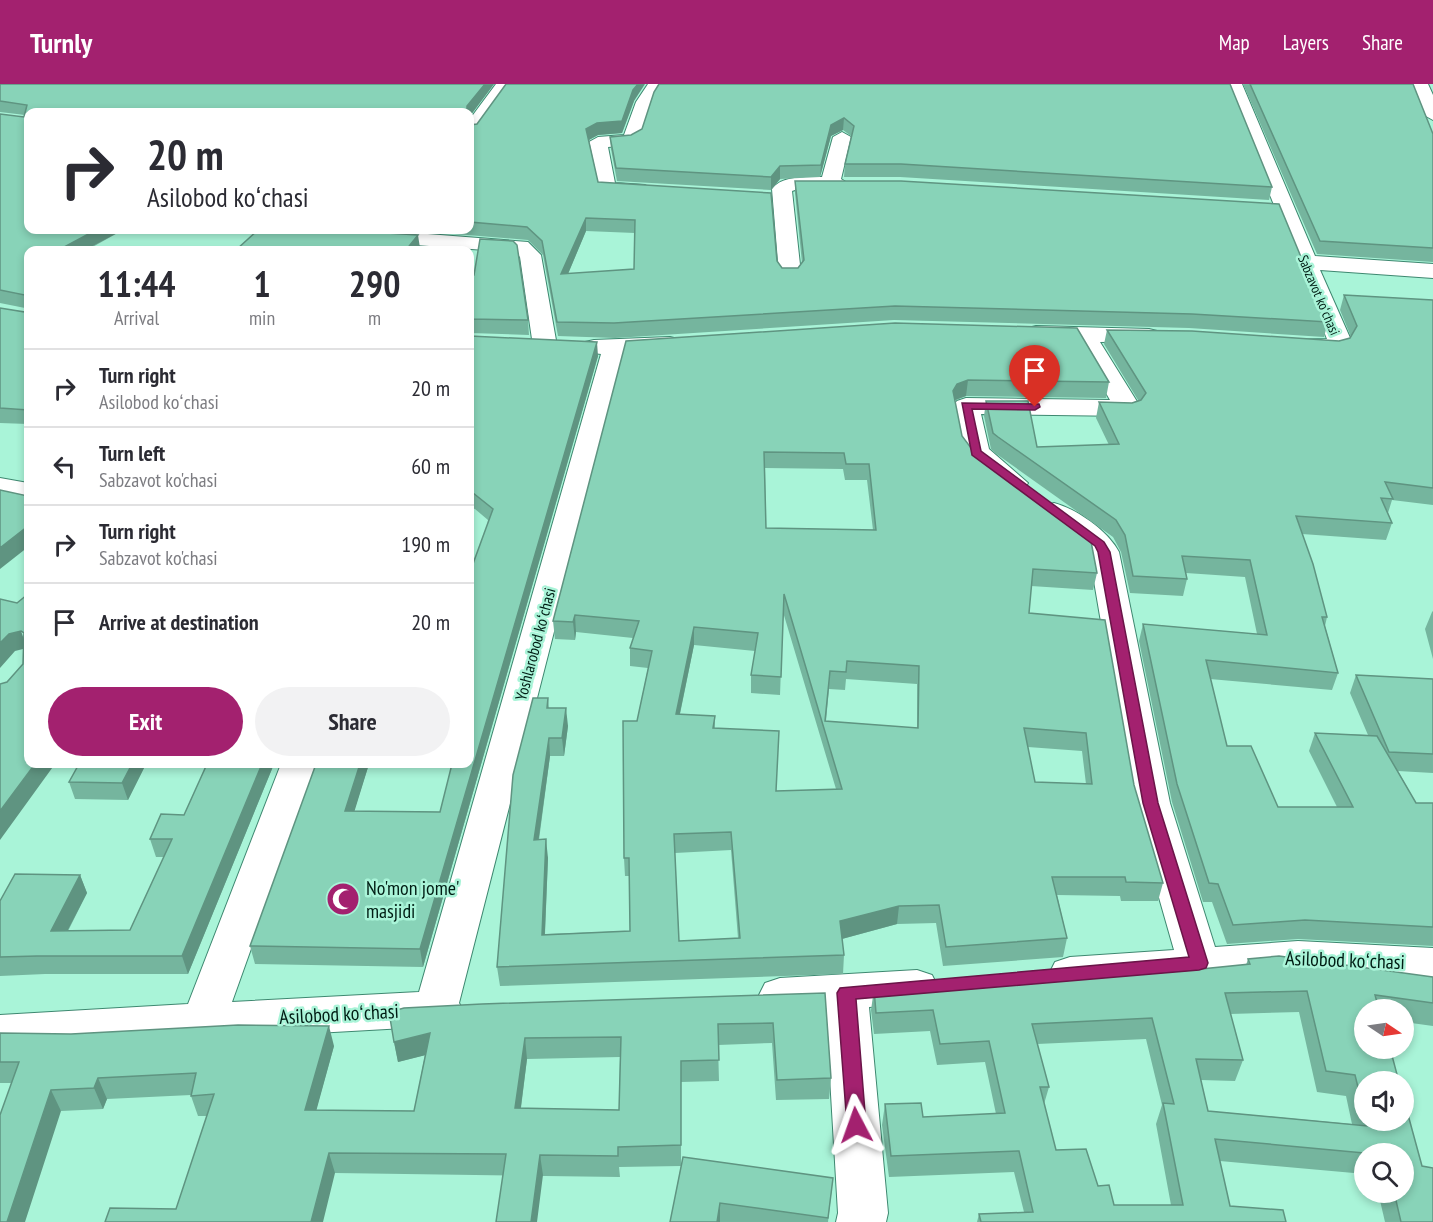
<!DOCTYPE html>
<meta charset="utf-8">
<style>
body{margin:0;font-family:"PT Sans Narrow",sans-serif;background:#f2f2f3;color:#2b2b33;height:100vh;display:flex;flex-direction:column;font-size:22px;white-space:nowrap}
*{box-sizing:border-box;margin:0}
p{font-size:20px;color:#7c7c81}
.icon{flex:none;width:33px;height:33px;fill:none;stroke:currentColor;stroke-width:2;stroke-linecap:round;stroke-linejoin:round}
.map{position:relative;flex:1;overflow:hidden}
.drawer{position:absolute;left:24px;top:162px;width:450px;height:522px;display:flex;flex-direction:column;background:#fff;border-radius:12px;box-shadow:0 3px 9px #0003}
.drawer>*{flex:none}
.banner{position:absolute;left:24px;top:24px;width:450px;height:126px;border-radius:12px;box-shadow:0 3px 9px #0003;background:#fff;color:#2b2b33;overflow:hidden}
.needle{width:39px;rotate:103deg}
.tools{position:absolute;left:1354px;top:915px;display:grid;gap:12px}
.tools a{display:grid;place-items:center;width:60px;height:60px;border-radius:50%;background:#fff;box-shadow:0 3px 9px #0003;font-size:30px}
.pin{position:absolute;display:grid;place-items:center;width:51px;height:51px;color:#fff;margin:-62px -26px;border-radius:50% 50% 50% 0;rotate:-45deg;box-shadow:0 0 6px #0007}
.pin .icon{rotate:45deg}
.me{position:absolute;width:66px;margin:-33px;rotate:356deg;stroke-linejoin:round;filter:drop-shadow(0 0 4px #0008)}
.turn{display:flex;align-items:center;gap:21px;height:126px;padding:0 24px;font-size:27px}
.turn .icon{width:78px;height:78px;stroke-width:2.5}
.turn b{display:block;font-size:42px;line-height:51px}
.eta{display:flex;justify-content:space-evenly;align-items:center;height:102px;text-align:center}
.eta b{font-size:36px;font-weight:700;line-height:42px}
.button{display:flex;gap:12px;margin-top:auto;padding:12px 24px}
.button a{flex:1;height:69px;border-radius:36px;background:#a3216f;color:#fff;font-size:24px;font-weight:700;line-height:69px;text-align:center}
.button a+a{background:#f2f2f3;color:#2b2b33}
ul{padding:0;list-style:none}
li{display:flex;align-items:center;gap:18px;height:78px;padding:0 24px;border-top:2px solid #e1e1e2}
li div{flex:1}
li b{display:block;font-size:22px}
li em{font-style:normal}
header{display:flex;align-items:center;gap:36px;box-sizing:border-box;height:84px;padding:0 30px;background:#a3216f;color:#fff}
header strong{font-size:28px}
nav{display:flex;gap:33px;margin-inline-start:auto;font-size:21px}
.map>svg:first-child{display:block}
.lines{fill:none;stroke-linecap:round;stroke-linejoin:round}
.minor-casing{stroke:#3e8870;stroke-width:2}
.minor{fill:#fff;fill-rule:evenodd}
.wall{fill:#75b59e;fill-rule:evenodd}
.shaded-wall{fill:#5f9481}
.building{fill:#88d3b8;stroke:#5f9481;stroke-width:1.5;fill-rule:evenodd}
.route{fill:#a3216f;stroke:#6a1548;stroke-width:1.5}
.labels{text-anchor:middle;stroke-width:5;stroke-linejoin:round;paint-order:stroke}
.far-street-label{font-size:14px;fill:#001d14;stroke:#a9f4d8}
.street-label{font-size:16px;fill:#001d14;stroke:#a9f4d8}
.near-poi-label{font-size:20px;fill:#001d14;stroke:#a9f4d8;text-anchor:start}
.near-street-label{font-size:20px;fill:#001d14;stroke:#a9f4d8}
</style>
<header>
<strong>Turnly</strong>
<nav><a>Map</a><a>Layers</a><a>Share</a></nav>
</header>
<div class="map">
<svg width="1433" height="1138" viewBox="0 0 1433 1138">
<rect width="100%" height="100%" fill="#a9f4d8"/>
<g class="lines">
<g class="minor-casing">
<path id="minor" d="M 496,0 L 513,0 L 476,50 L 470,51 L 470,35 Z
M 648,0 L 664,0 L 652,18 L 640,56 L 631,61 L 608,63 L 615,99 L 645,101 L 655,107 L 645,113 L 599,108 L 589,58 L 598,53 L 624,51 L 636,18 Z
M 1226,0 L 1242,0 L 1315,172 L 1433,180 L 1433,194 L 1320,186 L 1351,256 L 1344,268 L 1335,270 L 1289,266 L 1285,261 L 1289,256 L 1327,255 Z
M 1412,0 L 1428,0 L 1433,11 L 1433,36 L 1424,31 Z
M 842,48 L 851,53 L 841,95 L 849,100 C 840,112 807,101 792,107 L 801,190 L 798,195 L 782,195 L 779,190 L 772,105 C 782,91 807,93 822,93 L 833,53 Z
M 396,146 L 416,146 L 415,149 L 528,158 L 541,171 L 557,262 L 554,267 L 545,269 L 536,267 L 533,262 L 520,173 L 515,168 L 401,160 L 394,158 L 391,154 Z
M 1036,242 L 1149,245 L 1157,247 L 1161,252 L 1157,257 L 1100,258 L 1141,324 L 1137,329 L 1128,332 L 981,330 L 989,365 L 1028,399 L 1024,405 L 1014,407 L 1004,405 L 966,374 L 962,368 L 953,322 L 957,317 L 966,314 L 1110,316 L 1076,257 L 1028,254 L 1024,249 L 1028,244 Z
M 670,253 L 678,255 L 682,260 L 678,265 L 625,270 L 459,919 L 462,924 L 455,936 L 440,942 L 0,967 L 0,931 L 188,920 L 281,680 L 317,680 L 232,918 L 419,908 L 601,270 L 585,268 L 582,263 L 585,258 L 594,256 Z
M 0,394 L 28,399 L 28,415 L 0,410 Z
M 1054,419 C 1077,425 1108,447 1119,468 L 1170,719 L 1215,863 L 1298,857 L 1433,864 L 1433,896 L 1298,889 L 1070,907 L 1055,902 L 1049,890 L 1055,878 L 1070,873 L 1174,866 L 1132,719 L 1089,468 L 1044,434 L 1040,428 L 1044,422 Z
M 917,886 L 932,891 L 938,903 L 932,915 L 917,920 L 869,923 L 888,1129 L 886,1138 L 836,1138 L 838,1129 L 826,925 L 780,928 L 765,923 L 759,911 L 765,899 L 780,894 Z"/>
</g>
<use href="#minor" class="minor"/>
</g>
<path class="wall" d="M 0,0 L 494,0 L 470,32 L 470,28 L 28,146 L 123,146 L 89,165 L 28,166 L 28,340 L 0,339 L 0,224 L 25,228 L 25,224 L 0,219 L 0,30 L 24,33 L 25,31 L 0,28 Z
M 659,0 L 1272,103 L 1269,116 L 900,93 L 844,93 L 845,80 L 851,52 L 843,46 L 831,52 L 820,93 L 780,95 L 771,106 L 617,97 L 611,65 L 610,53 L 631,51 L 642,45 Z
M 1243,0 L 1413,0 L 1433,50 L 1433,178 L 1317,170 Z
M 634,17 L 622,49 L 598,51 L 589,56 L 598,98 L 777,177 L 782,184 L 798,184 L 802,179 L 795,109 L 795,97 L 1328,238 L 1324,253 L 1189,244 L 894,236 L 615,254 L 558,252 L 543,171 L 528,156 L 418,147 L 417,146 L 470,146 L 470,41 ZM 586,147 L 635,149 L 634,185 L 568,190 Z
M 470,191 L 528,236 L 529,251 L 470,249 Z
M 1344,211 L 1433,216 L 1433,421 L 1392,416 L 1388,429 L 1392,439 L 1386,456 L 1302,450 L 1327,533 L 1325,542 L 1338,589 L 1332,606 L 1210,595 L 1227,662 L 1278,723 L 1337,723 L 1309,667 L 1315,649 L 1368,651 L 1350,609 L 1356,591 L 1433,595 L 1433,689 L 1398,687 L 1416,719 L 1433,719 L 1433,862 L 1298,855 L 1227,860 L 1212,818 L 1203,818 L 1172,718 L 1139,557 L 1143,540 L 1257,550 L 1245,493 L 1186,489 L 1187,495 L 1183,512 L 1130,509 L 1121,468 L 1113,453 L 995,369 L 991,365 L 984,332 L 986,317 L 1037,363 L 1109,361 L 1096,334 L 1099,318 L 1132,319 L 1138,316 L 1104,260 L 1107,246 L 1339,257 L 1350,254 L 1351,253 L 1340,226 Z
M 470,252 L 598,272 L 423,883 L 255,880 L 250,862 L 369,680 L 354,727 L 440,728 L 470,680 L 488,436 L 475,425 L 470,424 Z
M 626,257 L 1109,298 L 1106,314 L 966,312 L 954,317 L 962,352 L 974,368 L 1097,489 L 1093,506 L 1031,502 L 1029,529 L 1134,701 L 1163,799 L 1158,817 L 1121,817 L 1120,812 L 1057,811 L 1067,854 L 1063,873 L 943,882 L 936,839 L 897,840 L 842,855 L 844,871 L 843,890 L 500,902 L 497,883 L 548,614 L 549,624 L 568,642 L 564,672 L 550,672 L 539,756 L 548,774 L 545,850 L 630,847 L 630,792 L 625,792 L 624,774 L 637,637 L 648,584 L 630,582 L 630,564 L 633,554 L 576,548 L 575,556 L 555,555 L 553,537 ZM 765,384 L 843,385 L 845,396 L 867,396 L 873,446 L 766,444 ZM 783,528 L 836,705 L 776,707 L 715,644 L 715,632 L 680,630 L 694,561 L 755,567 L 751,591 L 751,609 L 780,611 ZM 846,595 L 917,600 L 917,644 L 826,637 L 829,605 L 845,606 ZM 1028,663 L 1082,667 L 1086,700 L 1035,698 ZM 731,766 L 738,854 L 679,857 L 675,769 Z
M 1433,527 L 1433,575 L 1425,545 L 1432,528 Z
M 79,680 L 146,680 L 128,716 L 75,715 L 69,698 Z
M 207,680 L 274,680 L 188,890 L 45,890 L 0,892 L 0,817 L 80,791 L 87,809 L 68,847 L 130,846 L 164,773 L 156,773 L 150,755 L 184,731 Z
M 1248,875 L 1433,893 L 1433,942 L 1404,938 L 1404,926 L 1365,926 L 1365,1036 L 1404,1036 L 1433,1138 L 1385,1138 L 1378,1108 L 1404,1108 L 1404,1070 L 1365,1070 L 1365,1090 L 1220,1077 L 1230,1122 L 1286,1138 L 977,1138 L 979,1130 L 1024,1128 L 1014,1088 L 889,1093 L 882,1041 L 885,1020 L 923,1033 L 996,1030 L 985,978 L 937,981 L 930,947 L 874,950 L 871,926 L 874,905 L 1181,887 L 1246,881 ZM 1299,928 L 1317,1008 L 1346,1012 L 1352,1040 L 1208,1027 L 1201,996 L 1235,997 L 1243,976 L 1230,930 ZM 1146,955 L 1162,1021 L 1156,1040 L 1171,1121 L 1114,1121 L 1098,1102 L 1056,1066 L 1044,1020 L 1049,1003 L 1037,960 Z
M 825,909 L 831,994 L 829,1015 L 776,1016 L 772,959 L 718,961 L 719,997 L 681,998 L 681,1079 L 833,1094 L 828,1138 L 670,1138 L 681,1082 L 619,1083 L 620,1093 L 335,1089 L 176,1125 L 207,1032 L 198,1032 L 191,1012 L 191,1011 L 107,1015 L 103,1025 L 61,1027 L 12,999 L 0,999 L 0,949 L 334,962 L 316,1026 L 414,1027 L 425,971 L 398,978 L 394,958 ZM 620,973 L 619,1026 L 521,1024 L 527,975 Z"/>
<path class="shaded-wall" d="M 485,0 L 494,0 L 470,32 L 470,28 L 467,28 L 467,22 Z
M 638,0 L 645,0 L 634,17 L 622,49 L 598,51 L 587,57 L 586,45 L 633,6 Z
M 844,34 L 843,46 L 831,52 L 820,93 L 821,81 L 831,41 Z
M 780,82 L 780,95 L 771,106 L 771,93 Z
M 586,134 L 586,147 L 562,204 L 561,190 Z
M 96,146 L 123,146 L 85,166 L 66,162 Z
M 418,151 L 420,164 L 418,166 L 406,166 Z
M 597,258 L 598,272 L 423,883 L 420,865 Z
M 968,296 L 966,312 L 955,316 L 951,322 L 953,307 L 957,300 Z
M 28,442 L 28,463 L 0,485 L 0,464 Z
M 575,531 L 576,548 L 575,556 L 573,538 Z
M 694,543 L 694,561 L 676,648 L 676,630 Z
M 21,547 L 27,564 L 15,567 L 0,584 L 0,559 L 9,550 Z
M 566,624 L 568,642 L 564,672 L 562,654 Z
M 549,654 L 550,672 L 536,774 L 534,756 Z
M 35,680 L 55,680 L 0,756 L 0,727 Z
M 132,680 L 146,680 L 128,716 L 122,699 Z
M 262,680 L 274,680 L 188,890 L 182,872 Z
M 360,680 L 369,680 L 349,745 L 345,727 Z
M 546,755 L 548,774 L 544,869 L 542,851 Z
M 80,791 L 87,809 L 58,865 L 51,847 Z
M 899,822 L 897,840 L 838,856 L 840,837 Z
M 329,942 L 334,962 L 311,1046 L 305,1026 Z
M 430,949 L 434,969 L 398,978 L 394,958 Z
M 525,954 L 527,975 L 518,1045 L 515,1024 Z
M 98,994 L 107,1015 L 103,1025 L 94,1004 Z
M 51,1006 L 61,1027 L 25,1138 L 7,1138 Z
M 329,1069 L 335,1089 L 323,1138 L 311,1138 Z
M 540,1071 L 543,1091 L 537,1138 L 531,1138 Z
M 720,1119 L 720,1138 L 717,1138 Z"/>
<path class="building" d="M 0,0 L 485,0 L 467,22 L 467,28 L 28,28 L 28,146 L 96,146 L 66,162 L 103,166 L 28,166 L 28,326 L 0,324 L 0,224 L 25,228 L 25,211 L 0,206 L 0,30 L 24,33 L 27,21 L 0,17 Z
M 506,0 L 638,0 L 633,6 L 622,37 L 597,39 L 586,45 L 598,98 L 771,109 L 777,177 L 782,184 L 798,184 L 804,176 L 795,97 L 901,97 L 1279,120 L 1328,238 L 1192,230 L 895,222 L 614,239 L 557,238 L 542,157 L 527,143 L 470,138 L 470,41 L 477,40 ZM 586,134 L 635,136 L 634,185 L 561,190 Z
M 659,0 L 1230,0 L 1272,103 L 901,80 L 845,80 L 854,42 L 844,34 L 831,41 L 821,81 L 780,82 L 771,93 L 616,84 L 610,53 L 631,51 L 642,45 L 654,8 Z
M 1250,0 L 1413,0 L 1433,50 L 1433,164 L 1320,157 Z
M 258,146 L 340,146 L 418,151 L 406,166 L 236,166 Z
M 480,155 L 513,157 L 517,161 L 528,236 L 470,235 L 470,191 L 474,191 Z
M 1344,211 L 1433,216 L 1433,404 L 1385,398 L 1393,415 L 1381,414 L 1392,439 L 1296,432 L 1313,480 L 1327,533 L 1322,533 L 1338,589 L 1206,576 L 1227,662 L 1251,662 L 1278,723 L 1353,723 L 1315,649 L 1377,652 L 1416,719 L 1433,719 L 1433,843 L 1305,836 L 1233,841 L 1218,800 L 1209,799 L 1177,700 L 1143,540 L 1267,551 L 1250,476 L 1182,472 L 1187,495 L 1133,492 L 1125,451 L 1116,436 L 998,353 L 993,349 L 986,317 L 1028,317 L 1037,363 L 1119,360 L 1099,318 L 1132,319 L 1141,316 L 1146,309 L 1107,246 L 1192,247 L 1339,257 L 1350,254 L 1357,242 Z
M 895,239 L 1077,244 L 1109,298 L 968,296 L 957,300 L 953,307 L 962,352 L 974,368 L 1090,452 L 1097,489 L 1033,485 L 1029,529 L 1105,536 L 1134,701 L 1163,799 L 1126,798 L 1125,793 L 1052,793 L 1067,854 L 946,863 L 939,821 L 899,822 L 840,837 L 844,871 L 497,883 L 513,691 L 533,614 L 548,614 L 547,624 L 566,624 L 562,654 L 549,654 L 534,756 L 546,755 L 542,851 L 630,847 L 629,774 L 624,774 L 623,637 L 637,637 L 652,567 L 630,564 L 639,537 L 575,531 L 573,538 L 553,537 L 626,257 ZM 764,368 L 844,369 L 846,380 L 869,380 L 876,446 L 766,444 ZM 784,510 L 842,705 L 776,707 L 779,647 L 713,644 L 715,632 L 676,630 L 694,543 L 758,549 L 751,591 L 781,593 ZM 847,577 L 919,582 L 918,644 L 825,637 L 830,587 L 846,588 ZM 1024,644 L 1086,649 L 1092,700 L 1035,698 ZM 731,748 L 740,854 L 679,857 L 674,750 Z
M 470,252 L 597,258 L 420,865 L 250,862 L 316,680 L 360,680 L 345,727 L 440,728 L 452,680 L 470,680 L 470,488 L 493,425 L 473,409 L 470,409 Z
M 0,406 L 28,412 L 28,442 L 0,464 Z
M 28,510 L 28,680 L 35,680 L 0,727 L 0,600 L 7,598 L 23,580 L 24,549 L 21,547 L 9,550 L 0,559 L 0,515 L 17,519 Z
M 1356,591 L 1433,595 L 1433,670 L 1389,668 Z
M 79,680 L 132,680 L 122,699 L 69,698 Z
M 207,680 L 262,680 L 182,872 L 37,872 L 0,873 L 0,817 L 15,790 L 80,791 L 51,847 L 130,846 L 172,755 L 150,755 L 161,730 L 184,731 Z
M 1279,872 L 1433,893 L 1433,919 L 1375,911 L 1379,926 L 1365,926 L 1365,964 L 1390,964 L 1399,998 L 1365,998 L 1365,1032 L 1355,991 L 1326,987 L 1307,907 L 1225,909 L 1243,976 L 1196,975 L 1208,1027 L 1367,1042 L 1366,1036 L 1404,1036 L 1404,1016 L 1422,1082 L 1433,1084 L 1433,1138 L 1401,1138 L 1394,1108 L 1404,1108 L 1404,1070 L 1375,1070 L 1215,1055 L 1230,1122 L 1283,1126 L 1286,1138 L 981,1138 L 979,1130 L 1033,1128 L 1019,1067 L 891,1072 L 885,1020 L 921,1019 L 923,1033 L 1005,1029 L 989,957 L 940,960 L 933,926 L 876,929 L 874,905 L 1109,886 L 1181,887 L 1250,880 L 1248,875 ZM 1152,934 L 1174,1020 L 1163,1019 L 1183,1121 L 1114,1121 L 1109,1101 L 1098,1102 L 1086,1065 L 1056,1066 L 1040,1003 L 1049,1003 L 1032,940 Z
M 825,909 L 831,994 L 777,996 L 773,939 L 718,940 L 719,976 L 681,977 L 681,1061 L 618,1063 L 618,1072 L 540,1071 L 531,1138 L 496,1138 L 506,1070 L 329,1069 L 311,1138 L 105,1138 L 110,1124 L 176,1125 L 214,1010 L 191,1012 L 196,989 L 98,994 L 94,1004 L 51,1006 L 7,1138 L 0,1138 L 0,1031 L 19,978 L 0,978 L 0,949 L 71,950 L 238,941 L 329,942 L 305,1026 L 414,1027 L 430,949 L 394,958 L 389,928 L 404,924 L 482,920 ZM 621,953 L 619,1026 L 515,1024 L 525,954 Z
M 683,1073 L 833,1094 L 828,1134 L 720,1119 L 717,1138 L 670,1138 Z"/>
<path class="route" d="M 962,319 L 1039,320 L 1040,323 L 1035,326 L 972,325 L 981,367 L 1104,458 L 1110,468 L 1158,719 L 1208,879 L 1206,884 L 1199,886 L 856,915 L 866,1041 L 863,1047 L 856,1050 L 850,1047 L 847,1041 L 837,909 L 840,904 L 1189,873 L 1143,719 L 1098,468 L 1095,462 L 972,371 Z"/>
<defs>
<g id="mosque-disc" transform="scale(1.725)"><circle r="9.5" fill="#a3216f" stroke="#a9f4d8"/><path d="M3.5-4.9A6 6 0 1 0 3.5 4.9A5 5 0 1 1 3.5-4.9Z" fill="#fff"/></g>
</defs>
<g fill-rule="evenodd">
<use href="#mosque-disc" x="343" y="815"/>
</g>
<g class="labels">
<g class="far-street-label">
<text transform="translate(1319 211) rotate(67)" y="5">Sabzavot koʻchasi</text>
</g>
<g class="street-label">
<text transform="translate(535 560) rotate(-75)" y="6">Yoshlarobod koʻchasi</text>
</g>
<g class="near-poi-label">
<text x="366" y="811">No'mon jome'<tspan x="366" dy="23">masjidi</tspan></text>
</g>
<g class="near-street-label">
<text transform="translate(1345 876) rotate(2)" y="7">Asilobod koʻchasi</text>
<text transform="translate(339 930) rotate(-3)" y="7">Asilobod koʻchasi</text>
</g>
</g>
</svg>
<div class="tools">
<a><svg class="needle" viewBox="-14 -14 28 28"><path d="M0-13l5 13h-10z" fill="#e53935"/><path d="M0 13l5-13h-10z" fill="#7c7c81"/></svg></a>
<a><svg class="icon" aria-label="sound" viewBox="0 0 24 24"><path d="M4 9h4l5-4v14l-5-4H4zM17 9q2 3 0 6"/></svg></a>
<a><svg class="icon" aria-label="search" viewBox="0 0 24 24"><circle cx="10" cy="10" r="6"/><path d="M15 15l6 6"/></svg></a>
</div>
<div class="pin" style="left:1035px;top:323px;background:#d93025"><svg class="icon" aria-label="arrive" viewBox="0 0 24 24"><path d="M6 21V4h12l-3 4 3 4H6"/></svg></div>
<svg class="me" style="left:856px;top:1041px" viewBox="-20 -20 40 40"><path d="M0-17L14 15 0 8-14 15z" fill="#a3216f" stroke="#fff" stroke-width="4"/></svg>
<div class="banner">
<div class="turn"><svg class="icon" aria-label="right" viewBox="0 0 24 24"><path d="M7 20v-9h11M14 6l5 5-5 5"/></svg><div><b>20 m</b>Asilobod koʻchasi</div></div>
</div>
<section class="drawer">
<div class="eta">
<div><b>11:44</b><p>Arrival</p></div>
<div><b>1</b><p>min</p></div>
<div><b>290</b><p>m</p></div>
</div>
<ul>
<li><svg class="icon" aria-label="right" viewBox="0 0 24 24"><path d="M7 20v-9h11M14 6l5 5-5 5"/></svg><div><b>Turn right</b><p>Asilobod koʻchasi</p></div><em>20 m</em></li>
<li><svg class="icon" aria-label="left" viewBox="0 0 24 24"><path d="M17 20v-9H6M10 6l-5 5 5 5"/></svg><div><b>Turn left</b><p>Sabzavot ko'chasi</p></div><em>60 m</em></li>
<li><svg class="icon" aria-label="right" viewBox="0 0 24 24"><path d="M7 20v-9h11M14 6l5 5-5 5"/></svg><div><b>Turn right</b><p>Sabzavot ko'chasi</p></div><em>190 m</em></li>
<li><svg class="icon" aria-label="arrive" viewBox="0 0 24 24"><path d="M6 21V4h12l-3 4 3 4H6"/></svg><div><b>Arrive at destination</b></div><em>20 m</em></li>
</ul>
<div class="button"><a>Exit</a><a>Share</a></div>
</section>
</div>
